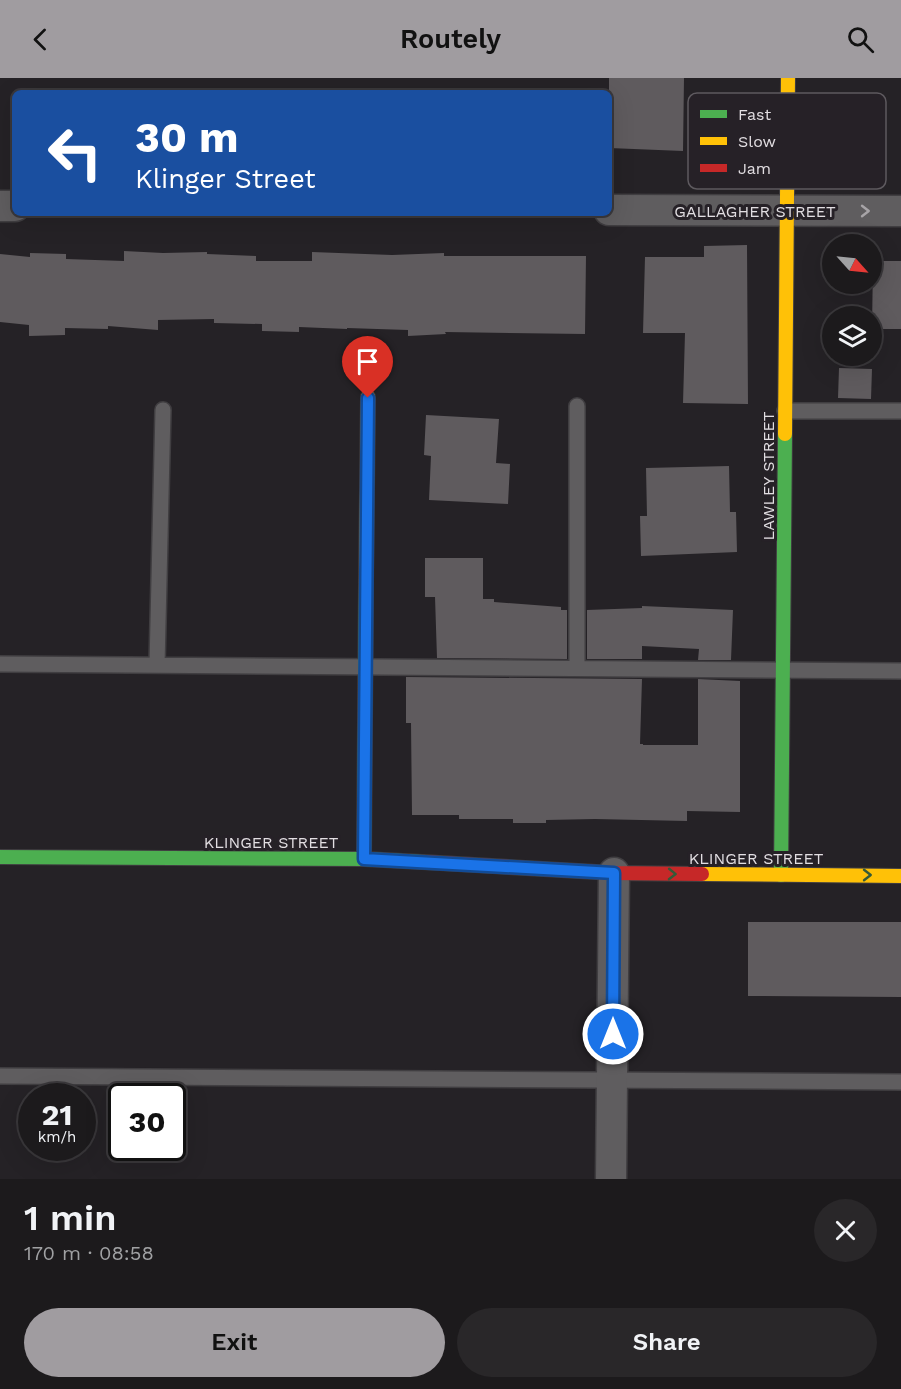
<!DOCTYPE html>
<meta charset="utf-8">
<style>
body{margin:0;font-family:"Work Sans",sans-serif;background:#292729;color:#f1f3f6;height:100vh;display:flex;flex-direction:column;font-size:22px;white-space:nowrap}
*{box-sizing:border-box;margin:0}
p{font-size:20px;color:#a0a1a3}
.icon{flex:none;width:33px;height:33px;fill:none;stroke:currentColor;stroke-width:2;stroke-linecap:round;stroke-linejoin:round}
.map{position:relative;height:1101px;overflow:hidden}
.sheet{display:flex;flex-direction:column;background:#1c1a1c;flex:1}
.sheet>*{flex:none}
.guide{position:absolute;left:12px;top:12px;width:600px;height:126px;border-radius:9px;box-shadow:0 6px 24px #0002,0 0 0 2px #3a383b;background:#1a4fa0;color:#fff;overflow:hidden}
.needle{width:39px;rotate:117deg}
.buttons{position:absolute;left:822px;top:156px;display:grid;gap:12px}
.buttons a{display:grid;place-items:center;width:60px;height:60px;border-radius:50%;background:#1c1a1c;box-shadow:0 6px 24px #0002,0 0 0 2px #3a383b;font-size:30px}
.speed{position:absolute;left:18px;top:1005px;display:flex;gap:12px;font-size:30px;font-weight:700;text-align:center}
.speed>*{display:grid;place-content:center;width:78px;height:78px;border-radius:50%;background:#1c1a1c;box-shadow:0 6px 24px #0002,0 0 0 2px #3a383b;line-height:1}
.speed small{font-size:15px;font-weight:400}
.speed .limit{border:3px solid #111;border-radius:9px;background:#fff;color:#111}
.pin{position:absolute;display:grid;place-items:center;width:51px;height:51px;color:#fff;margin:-62px -26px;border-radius:50% 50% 50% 0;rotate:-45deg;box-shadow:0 0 6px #0007}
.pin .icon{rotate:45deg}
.me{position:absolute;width:66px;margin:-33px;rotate:0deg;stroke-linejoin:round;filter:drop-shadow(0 0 4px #0008)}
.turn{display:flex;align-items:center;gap:21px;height:126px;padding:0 24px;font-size:27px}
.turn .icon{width:78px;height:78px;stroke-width:2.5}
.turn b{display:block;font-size:42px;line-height:51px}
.round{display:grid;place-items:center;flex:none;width:63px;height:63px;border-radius:32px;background:#292729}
.head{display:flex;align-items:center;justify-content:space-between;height:102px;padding:0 24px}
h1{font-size:36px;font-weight:600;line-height:45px}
.cta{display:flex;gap:12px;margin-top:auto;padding:12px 24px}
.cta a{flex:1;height:69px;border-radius:36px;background:#a09ca0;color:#111;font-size:24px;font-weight:600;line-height:69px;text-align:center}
.cta a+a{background:#292729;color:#f1f3f6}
header{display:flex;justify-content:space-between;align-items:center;height:78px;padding:0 24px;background:#a09ca0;color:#111;font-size:27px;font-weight:600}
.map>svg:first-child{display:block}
.building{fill:#5f5b5e}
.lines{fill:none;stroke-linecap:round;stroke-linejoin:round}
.lane-casing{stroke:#403e41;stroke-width:18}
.street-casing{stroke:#403e41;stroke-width:33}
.fast-casing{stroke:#403e41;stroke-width:16}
.slow-casing{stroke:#403e41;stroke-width:16}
.jam-casing{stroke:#403e41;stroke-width:16}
.lane{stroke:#5f5d5f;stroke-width:15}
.street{stroke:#5f5d5f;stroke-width:30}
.fast{stroke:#4caf50;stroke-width:14}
.slow{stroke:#ffc107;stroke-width:14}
.jam{stroke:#c62828;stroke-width:14}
.oneway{stroke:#a7a4a7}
.oneway2{stroke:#355a37}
.route-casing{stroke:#114b97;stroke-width:15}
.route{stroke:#1a73e8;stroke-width:10}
.labels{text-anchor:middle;stroke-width:6;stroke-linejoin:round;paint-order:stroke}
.street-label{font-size:16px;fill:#e2dee2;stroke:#262127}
.key{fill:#262127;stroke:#5e5a5f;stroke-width:1.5}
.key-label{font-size:16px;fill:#e2dee2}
</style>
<header><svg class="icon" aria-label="back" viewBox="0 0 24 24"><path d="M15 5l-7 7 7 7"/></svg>Routely<svg class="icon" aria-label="search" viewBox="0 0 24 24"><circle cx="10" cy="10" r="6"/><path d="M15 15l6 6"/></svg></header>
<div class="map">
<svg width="901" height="1101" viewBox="0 0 901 1101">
<rect width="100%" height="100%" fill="#252226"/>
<path class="building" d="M 609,0 L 684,0 L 683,73 L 609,70 Z
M 747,167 L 748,326 L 683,325 L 685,255 L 643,255 L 645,179 L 704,179 L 704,168 Z
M 124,173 L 163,175 L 207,174 L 207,176 L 256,178 L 256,183 L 312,183 L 312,174 L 392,177 L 444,175 L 444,178 L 586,178 L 585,256 L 445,254 L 446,256 L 408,258 L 408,252 L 347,250 L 347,251 L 299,249 L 299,254 L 262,253 L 262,246 L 214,245 L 214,241 L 158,242 L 158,252 L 108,248 L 108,251 L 65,250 L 65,257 L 29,258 L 29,247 L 0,244 L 0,176 L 30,179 L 30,175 L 66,176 L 66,181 L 124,183 Z
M 873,183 L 901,183 L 901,251 L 872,251 Z
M 839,290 L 872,291 L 871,321 L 838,320 Z
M 426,337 L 499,341 L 496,385 L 510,386 L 508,426 L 429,422 L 431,378 L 424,377 Z
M 729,388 L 730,434 L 736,434 L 737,474 L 641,478 L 640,438 L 647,438 L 646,390 Z
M 425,480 L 483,480 L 483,521 L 494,521 L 494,524 L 561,529 L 561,532 L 567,532 L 567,581 L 437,580 L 435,519 L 425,519 Z
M 642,528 L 733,532 L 731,582 L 698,582 L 699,571 L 642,568 L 642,581 L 587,581 L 587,532 L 642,530 Z
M 406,599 L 642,601 L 640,666 L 643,666 L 643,667 L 698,667 L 698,601 L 740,603 L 740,734 L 687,733 L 687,743 L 595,741 L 546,742 L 546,745 L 513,745 L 513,741 L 459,741 L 459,737 L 412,737 L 411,645 L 406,645 Z
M 748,844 L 901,844 L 901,919 L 748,918 Z"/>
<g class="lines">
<g class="lane-casing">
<path id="lane" d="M 785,333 L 901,333
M 0,586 L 901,593
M 157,587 L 163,332
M 577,590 L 577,328
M 0,998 L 901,1004"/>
</g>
<g class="street-casing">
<path id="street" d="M 0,128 L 15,128
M 609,132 L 901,133
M 611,1101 L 614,795"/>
</g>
<g class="fast-casing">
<path id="fast" d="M 0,779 L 364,781 L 422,784
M 364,781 L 366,505
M 781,797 L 785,356"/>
</g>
<g class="slow-casing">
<path id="slow" d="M 785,356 L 788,0
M 366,505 L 368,319
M 702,796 L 901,798"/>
</g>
<g class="jam-casing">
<path id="jam" d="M 422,784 L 614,795 L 702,796"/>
</g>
<use href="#lane" class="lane"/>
<use href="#street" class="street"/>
<use href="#fast" class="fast"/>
<use href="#slow" class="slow"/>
<use href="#jam" class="jam"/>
</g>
<defs><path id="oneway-chevron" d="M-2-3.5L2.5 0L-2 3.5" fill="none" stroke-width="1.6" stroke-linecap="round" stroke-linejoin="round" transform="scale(1.5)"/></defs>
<use class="oneway" href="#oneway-chevron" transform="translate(865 133)"/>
<g class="oneway2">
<use href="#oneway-chevron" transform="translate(672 796) rotate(1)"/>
<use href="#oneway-chevron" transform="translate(867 797)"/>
</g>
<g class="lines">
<g class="route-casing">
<path id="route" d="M 368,320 L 364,781 L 614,795 L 613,956"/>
</g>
<use href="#route" class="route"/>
</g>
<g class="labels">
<g class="street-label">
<text x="755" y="139">GALLAGHER STREET</text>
<text transform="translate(768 398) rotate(-90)" y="6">LAWLEY STREET</text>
<text x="271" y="770">KLINGER STREET</text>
<text x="756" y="786">KLINGER STREET</text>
</g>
</g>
<rect x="688" y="15" width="198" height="96" rx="9" class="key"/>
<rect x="700" y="32" width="27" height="8" fill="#4caf50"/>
<rect x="700" y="59" width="27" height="8" fill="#ffc107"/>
<rect x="700" y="86" width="27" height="8" fill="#c62828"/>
<g class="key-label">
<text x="738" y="42">Fast</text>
<text x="738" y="69">Slow</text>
<text x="738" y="96">Jam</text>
</g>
</svg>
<div class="buttons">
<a><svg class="needle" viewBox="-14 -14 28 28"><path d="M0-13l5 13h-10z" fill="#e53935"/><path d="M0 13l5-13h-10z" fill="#a0a1a3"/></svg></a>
<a><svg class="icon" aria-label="layers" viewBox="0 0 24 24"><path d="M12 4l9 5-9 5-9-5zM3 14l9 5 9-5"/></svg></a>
</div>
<div class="speed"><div>21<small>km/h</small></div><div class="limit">30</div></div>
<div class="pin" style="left:368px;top:320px;background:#d93025"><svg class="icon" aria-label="arrive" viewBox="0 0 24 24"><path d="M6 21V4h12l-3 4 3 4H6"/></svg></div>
<svg class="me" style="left:613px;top:956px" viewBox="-20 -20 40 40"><circle r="17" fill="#1a73e8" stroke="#fff" stroke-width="3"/><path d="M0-11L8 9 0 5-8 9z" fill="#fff"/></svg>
<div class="guide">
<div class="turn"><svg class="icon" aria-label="left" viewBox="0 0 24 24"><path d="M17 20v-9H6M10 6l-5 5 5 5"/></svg><div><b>30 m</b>Klinger Street</div></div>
</div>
</div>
<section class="sheet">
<div class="head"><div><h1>1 min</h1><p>170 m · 08:58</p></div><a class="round"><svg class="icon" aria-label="close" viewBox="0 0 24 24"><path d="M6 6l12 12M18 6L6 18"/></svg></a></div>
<div class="cta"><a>Exit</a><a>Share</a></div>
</section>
